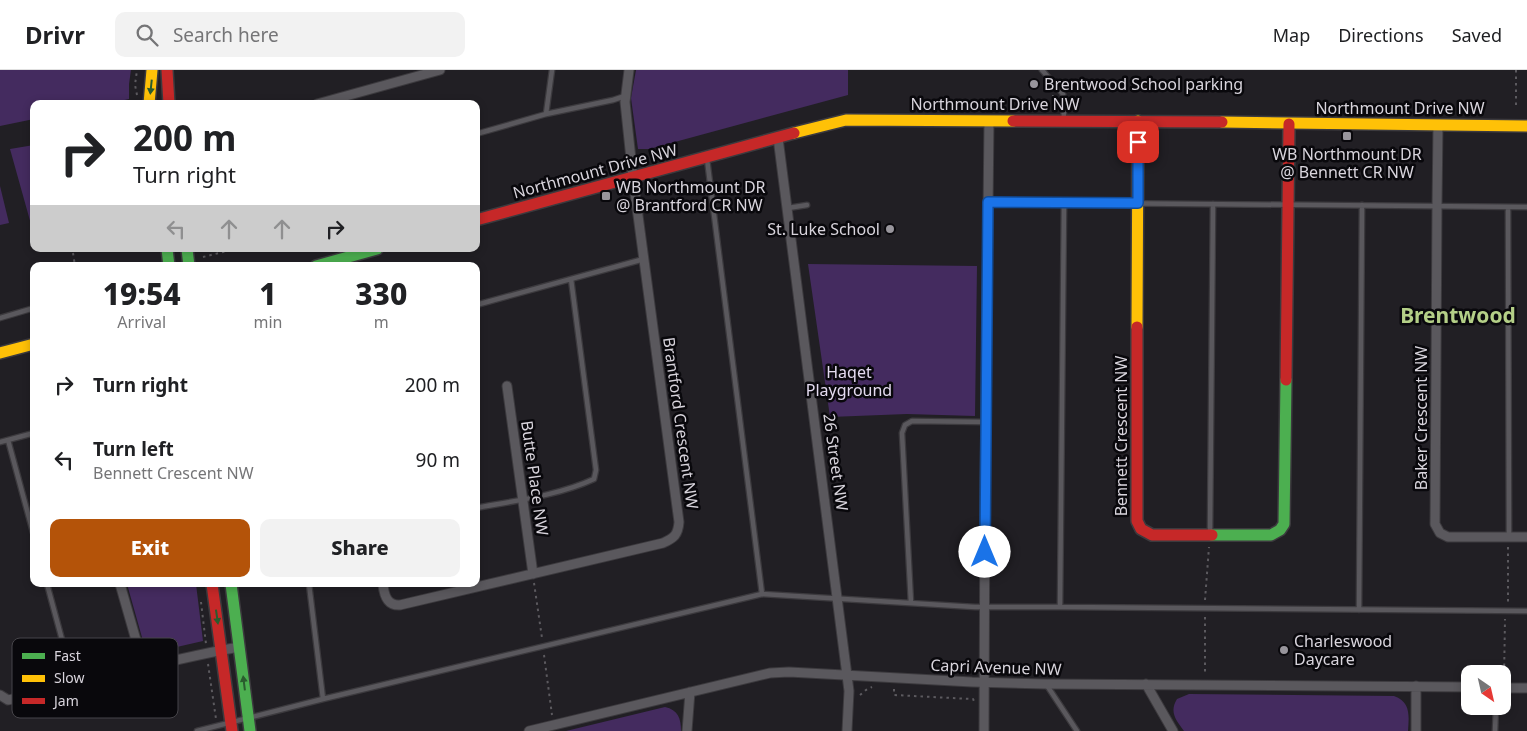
<!DOCTYPE html>
<style>
body{margin:0;font-family:"Noto Sans",sans-serif;background:#f2f2f2;color:#202124;height:100vh;display:flex;flex-direction:column;font-size:19px;white-space:nowrap}
*{box-sizing:border-box;margin:0}
p{font-size:16px;color:#757577}
.icon{flex:none;width:28px;height:28px;fill:none;stroke:currentColor;stroke-width:2;stroke-linecap:round;stroke-linejoin:round}
.map{position:relative;flex:1;overflow:hidden}
.sheet{position:absolute;left:30px;top:192px;width:450px;height:325px;display:flex;flex-direction:column;background:#fff;border-radius:10px;box-shadow:0 2px 8px #0003}
.sheet>*{flex:none}
.guide{position:absolute;left:30px;top:30px;width:450px;height:152px;border-radius:10px;box-shadow:0 2px 8px #0003;background:#fff;color:#202124;overflow:hidden}
.needle{width:32px;rotate:146deg}
.fabs{position:absolute;left:1461px;top:595px;display:grid;gap:10px}
.fabs a{display:grid;place-items:center;width:50px;height:50px;border-radius:10px;background:#fff;box-shadow:0 2px 8px #0003;font-size:25px}
.pin{position:absolute;display:grid;place-items:center;width:42px;height:42px;color:#fff;margin:-21px;border-radius:10px;box-shadow:0 2px 8px #0006}
.me{position:absolute;width:55px;margin:-28px;rotate:0deg;stroke-linejoin:round;filter:drop-shadow(0 0 4px #0008)}
.turn{display:flex;align-items:center;gap:18px;height:105px;padding:0 20px;font-size:22px}
.turn .icon{width:65px;height:65px;stroke-width:2.5}
.turn b{display:block;font-size:35px;line-height:42px}
.lanes{display:flex;align-items:center;height:48px;padding:0 20px;background:#0003;justify-content:center;gap:25px;direction:ltr}
.lanes .off{opacity:.35}
.eta{display:flex;justify-content:space-evenly;align-items:center;height:85px;text-align:center}
.eta b{font-size:30px;font-weight:800;line-height:35px}
.action{display:flex;gap:10px;margin-top:auto;padding:10px 20px}
.action a{flex:1;height:58px;border-radius:10px;background:#b45309;color:#fff;font-size:20px;font-weight:800;line-height:58px;text-align:center}
.action a+a{background:#f2f2f2;color:#202124}
ul{padding:0;list-style:none}
li{display:flex;align-items:center;gap:15px;height:75px;padding:0 20px}
li div{flex:1}
li b{display:block;font-size:19px}
li em{font-style:normal}
header{display:flex;align-items:center;gap:30px;box-sizing:border-box;height:70px;padding:0 25px;background:#fff;border-bottom:1px solid #e0e0e0}
header strong{font-size:24px}
nav{display:flex;gap:28px;margin-inline-start:auto;font-size:18px}
.search{width:350px;height:45px;background:#f2f2f2;display:flex;align-items:center;gap:12px;box-sizing:border-box;padding:0 18px;border-radius:10px;color:#757577;font-size:19px}
.map>svg:first-child{display:block}
.green{fill:#442b5f}
.lines{fill:none;stroke-linecap:round;stroke-linejoin:round}
.lane-casing{stroke:#3c3a3e;stroke-width:7}
.street-casing{stroke:#3c3a3e;stroke-width:11}
.fast-casing{stroke:#3c3a3e;stroke-width:14}
.slow-casing{stroke:#3c3a3e;stroke-width:14}
.jam-casing{stroke:#3c3a3e;stroke-width:14}
.path{stroke:#5c5a5f;stroke-width:2;stroke-dasharray:2.5 4;stroke-linecap:butt}
.lane{stroke:#5a585d;stroke-width:4.5}
.street{stroke:#5a585d;stroke-width:9}
.fast{stroke:#4caf50;stroke-width:11}
.slow{stroke:#ffc107;stroke-width:11}
.jam{stroke:#c62828;stroke-width:11}
.oneway{fill:#2a5c2e}
.route-casing{stroke:#114b97;stroke-width:12}
.route{stroke:#1a73e8;stroke-width:9}
.poi-dot{fill:#98959c;stroke:#09080c;stroke-width:2}
.labels{text-anchor:middle;stroke-width:5;stroke-linejoin:round;paint-order:stroke}
.poi-label{font-size:16px;fill:#d8d4dc;stroke:#09080c;text-anchor:start}
.street-label{font-size:16px;fill:#d8d4dc;stroke:#09080c}
.park-label{font-size:16px;fill:#e4dbf0;stroke:#09080c}
.district-label{font-size:21px;font-weight:bold;fill:#b4cf87;stroke:#09080c}
.key{fill:#09080c;stroke:#47454a;stroke-width:1}
.key-label{font-size:14px;fill:#d8d4dc}
</style>
<header>
<strong>Drivr</strong>
<div class="search"><svg class="icon" aria-label="search" viewBox="0 0 24 24"><circle cx="10" cy="10" r="6"/><path d="M15 15l6 6"/></svg>Search here</div>
<nav><a>Map</a><a>Directions</a><a>Saved</a></nav>
</header>
<div class="map">
<svg width="1527" height="661" viewBox="0 0 1527 661">
<rect width="100%" height="100%" fill="#211f24"/>
<path class="green" d="M 0,0 L 131,0 L 129,14 L 129,29 L 107,34 L 34,34 L 34,49 L 0,56 Z
M 636,0 L 848,0 L 848,25 L 649,79 L 638,79 L 631,28 Z
M 34,75 L 34,165 L 10,79 Z
M 0,116 L 9,153 L 0,155 Z
M 808,194 L 977,196 L 975,346 L 907,344 L 830,347 Z
M 127,514 L 196,514 L 203,571 L 155,582 L 145,578 Z
M 1189,624 L 1394,626 C 1411,632 1409,646 1408,661 L 1184,661 C 1176,650 1169,642 1177,629 Z
M 665,637 C 678,640 681,648 681,661 L 566,661 Z"/>
<g class="lines">
<g class="lane-casing">
<path id="lane" d="M 1042,0 L 1063,24 L 1064,50
M 546,44 L 552,0
M 476,64 L 546,44 L 613,30 L 625,26
M 707,89 L 762,524
M 988,132 L 1527,137
M 1508,137 L 1509,467
M 788,138 L 807,135
M 476,235 L 644,189
M 0,248 L 34,238
M 8,370 L 34,466
M 0,372 L 34,363
M 476,438 C 514,431 560,425 594,409 L 596,400 L 571,209
M 1210,463 L 1213,134
M 47,514 L 74,614
M 309,514 L 323,629
M 911,533 L 902,363 L 905,355 L 912,351 L 986,352
M 1060,537 L 1527,541
M 1359,540 L 1362,135
M 1046,614 L 1077,661
M 197,661 L 323,629 L 762,524 L 975,537 L 1060,537 L 1064,133
M 1495,661 L 1496,636"/>
</g>
<g class="street-casing">
<path id="street" d="M 317,34 L 440,0
M 1438,55 L 1437,136 L 1435,454 L 1440,463 L 1448,467 L 1527,467
M 778,68 L 849,621 L 847,661
M 507,316 L 533,504
M 120,514 L 144,598
M 383,514 C 384,525 387,536 400,535 L 663,473 C 674,468 678,465 679,452 L 633,108 L 625,32 L 629,0
M 1146,614 L 1173,661
M 1416,616 L 1416,661
M 1502,618 L 1527,618
M 0,625 L 8,630 C 85,613 161,591 239,577
M 529,661 L 770,603 L 789,602 L 972,612 L 1045,614 L 1470,617
M 687,661 L 690,622
M 984,661 L 985,410 L 989,51"/>
</g>
<g class="fast-casing">
<path id="fast" d="M 167,179 L 169,196
M 187,179 L 189,196
M 316,196 L 377,179
M 1212,465 L 1271,465 L 1280,460 L 1284,454 L 1286,310
M 231,514 L 250,661"/>
</g>
<g class="slow-casing">
<path id="slow" d="M 149,34 L 152,0
M 1222,52 L 1527,56
M 794,63 L 846,50 L 1013,51
M 1137,257 L 1138,51
M 0,283 L 34,274"/>
</g>
<g class="jam-casing">
<path id="jam" d="M 167,0 L 169,34
M 1013,51 L 1222,52
M 476,150 L 794,63
M 1137,257 L 1137,451 L 1141,459 L 1152,465 L 1212,465
M 1286,310 L 1289,54
M 212,514 L 232,661"/>
</g>
<path class="path" d="M 1516,0 L 1516,37
M 137,25 L 135,15 L 137,0
M 1053,25 L 1053,32
M 73,183 L 75,196
M 203,187 L 235,179
M 1508,477 L 1508,532
M 534,513 L 542,568
M 1205,530 L 1209,477
M 201,532 L 206,574
M 1205,547 L 1205,605
M 544,585 L 552,645
M 208,594 L 216,649
M 1504,609 L 1505,549
M 894,619 L 894,625 L 971,629 L 973,629 L 974,631
M 860,625 L 866,620 L 872,617"/>
<use href="#lane" class="lane"/>
<use href="#street" class="street"/>
<use href="#fast" class="fast"/>
<use href="#slow" class="slow"/>
<use href="#jam" class="jam"/>
</g>
<defs><path id="oneway-solid" d="M-6-.8H1V-3.2L6.5 0L1 3.2V.8H-6Z" transform="scale(1.25)"/></defs>
<g class="oneway">
<use href="#oneway-solid" transform="translate(151 17) rotate(96)"/>
<use href="#oneway-solid" transform="translate(217 547) rotate(82)"/>
<use href="#oneway-solid" transform="translate(244 613) rotate(-97)"/>
</g>
<g class="lines">
<g class="route-casing">
<path id="route" d="M 985,482 L 988,132 L 1138,133 L 1138,72"/>
</g>
<use href="#route" class="route"/>
</g>
<g class="poi-dot">
<circle cx="1034" cy="14" r="5"/>
<rect x="1342" y="61" width="10" height="10" rx="2.5"/>
<rect x="601" y="121" width="10" height="10" rx="2.5"/>
<circle cx="890" cy="159" r="5"/>
<circle cx="1284" cy="580" r="5"/>
</g>
<g class="labels">
<g class="poi-label">
<text x="1044" y="20">Brentwood School parking</text>
<text x="1347" y="90" text-anchor="middle">WB Northmount DR<tspan x="1347" dy="18">@ Bennett CR NW</tspan></text>
<text x="616" y="123">WB Northmount DR<tspan x="616" dy="18">@ Brantford CR NW</tspan></text>
<text x="880" y="165" text-anchor="end">St. Luke School</text>
<text x="1294" y="577">Charleswood<tspan x="1294" dy="18">Daycare</tspan></text>
</g>
<g class="street-label">
<text x="995" y="40">Northmount Drive NW</text>
<text x="1400" y="44">Northmount Drive NW</text>
<text transform="translate(595 101) rotate(-15)" y="6">Northmount Drive NW</text>
<text transform="translate(1421 348) rotate(-90)" y="6">Baker Crescent NW</text>
<text transform="translate(681 353) rotate(82)" y="6">Brantford Crescent NW</text>
<text transform="translate(1121 366) rotate(-90)" y="6">Bennett Crescent NW</text>
<text transform="translate(836 392) rotate(82)" y="6">26 Street NW</text>
<text transform="translate(535 408) rotate(82)" y="6">Butte Place NW</text>
<text transform="translate(996 597) rotate(2)" y="6">Capri Avenue NW</text>
</g>
<g class="park-label">
<text x="849" y="308">Haqet<tspan x="849" dy="18">Playground</tspan></text>
</g>
<g class="district-label">
<text x="1458" y="253">Brentwood</text>
</g>
</g>
<rect x="12" y="568" width="166" height="80" rx="8" class="key"/>
<rect x="22" y="583" width="23" height="6" fill="#4caf50"/>
<rect x="22" y="605" width="23" height="7" fill="#ffc107"/>
<rect x="22" y="628" width="23" height="6" fill="#c62828"/>
<g class="key-label">
<text x="54" y="591">Fast</text>
<text x="54" y="613">Slow</text>
<text x="54" y="636">Jam</text>
</g>
</svg>
<div class="fabs">
<a><svg class="needle" viewBox="-14 -14 28 28"><path d="M0-13l5 13h-10z" fill="#e53935"/><path d="M0 13l5-13h-10z" fill="#757577"/></svg></a>
</div>
<div class="pin" style="left:1138px;top:72px;background:#d93025"><svg class="icon" aria-label="arrive" viewBox="0 0 24 24"><path d="M6 21V4h12l-3 4 3 4H6"/></svg></div>
<svg class="me" style="left:985px;top:482px" viewBox="-20 -20 40 40"><circle r="19" fill="#fff"/><path d="M0-13L10 11 0 6-10 11z" fill="#1a73e8"/></svg>
<div class="guide">
<div class="turn"><svg class="icon" aria-label="right" viewBox="0 0 24 24"><path d="M7 20v-9h11M14 6l5 5-5 5"/></svg><div><b>200 m</b>Turn right</div></div>
<div class="lanes"><svg class="icon off" aria-label="left" viewBox="0 0 24 24"><path d="M17 20v-9H6M10 6l-5 5 5 5"/></svg><svg class="icon off" aria-label="ahead" viewBox="0 0 24 24"><path d="M12 20V5M6 11l6-6 6 6"/></svg><svg class="icon off" aria-label="ahead" viewBox="0 0 24 24"><path d="M12 20V5M6 11l6-6 6 6"/></svg><svg class="icon" aria-label="right" viewBox="0 0 24 24"><path d="M7 20v-9h11M14 6l5 5-5 5"/></svg></div>
</div>
<section class="sheet">
<div class="eta">
<div><b>19:54</b><p>Arrival</p></div>
<div><b>1</b><p>min</p></div>
<div><b>330</b><p>m</p></div>
</div>
<ul>
<li><svg class="icon" aria-label="right" viewBox="0 0 24 24"><path d="M7 20v-9h11M14 6l5 5-5 5"/></svg><div><b>Turn right</b></div><em>200 m</em></li>
<li><svg class="icon" aria-label="left" viewBox="0 0 24 24"><path d="M17 20v-9H6M10 6l-5 5 5 5"/></svg><div><b>Turn left</b><p>Bennett Crescent NW</p></div><em>90 m</em></li>
</ul>
<div class="action"><a>Exit</a><a>Share</a></div>
</section>
</div>
